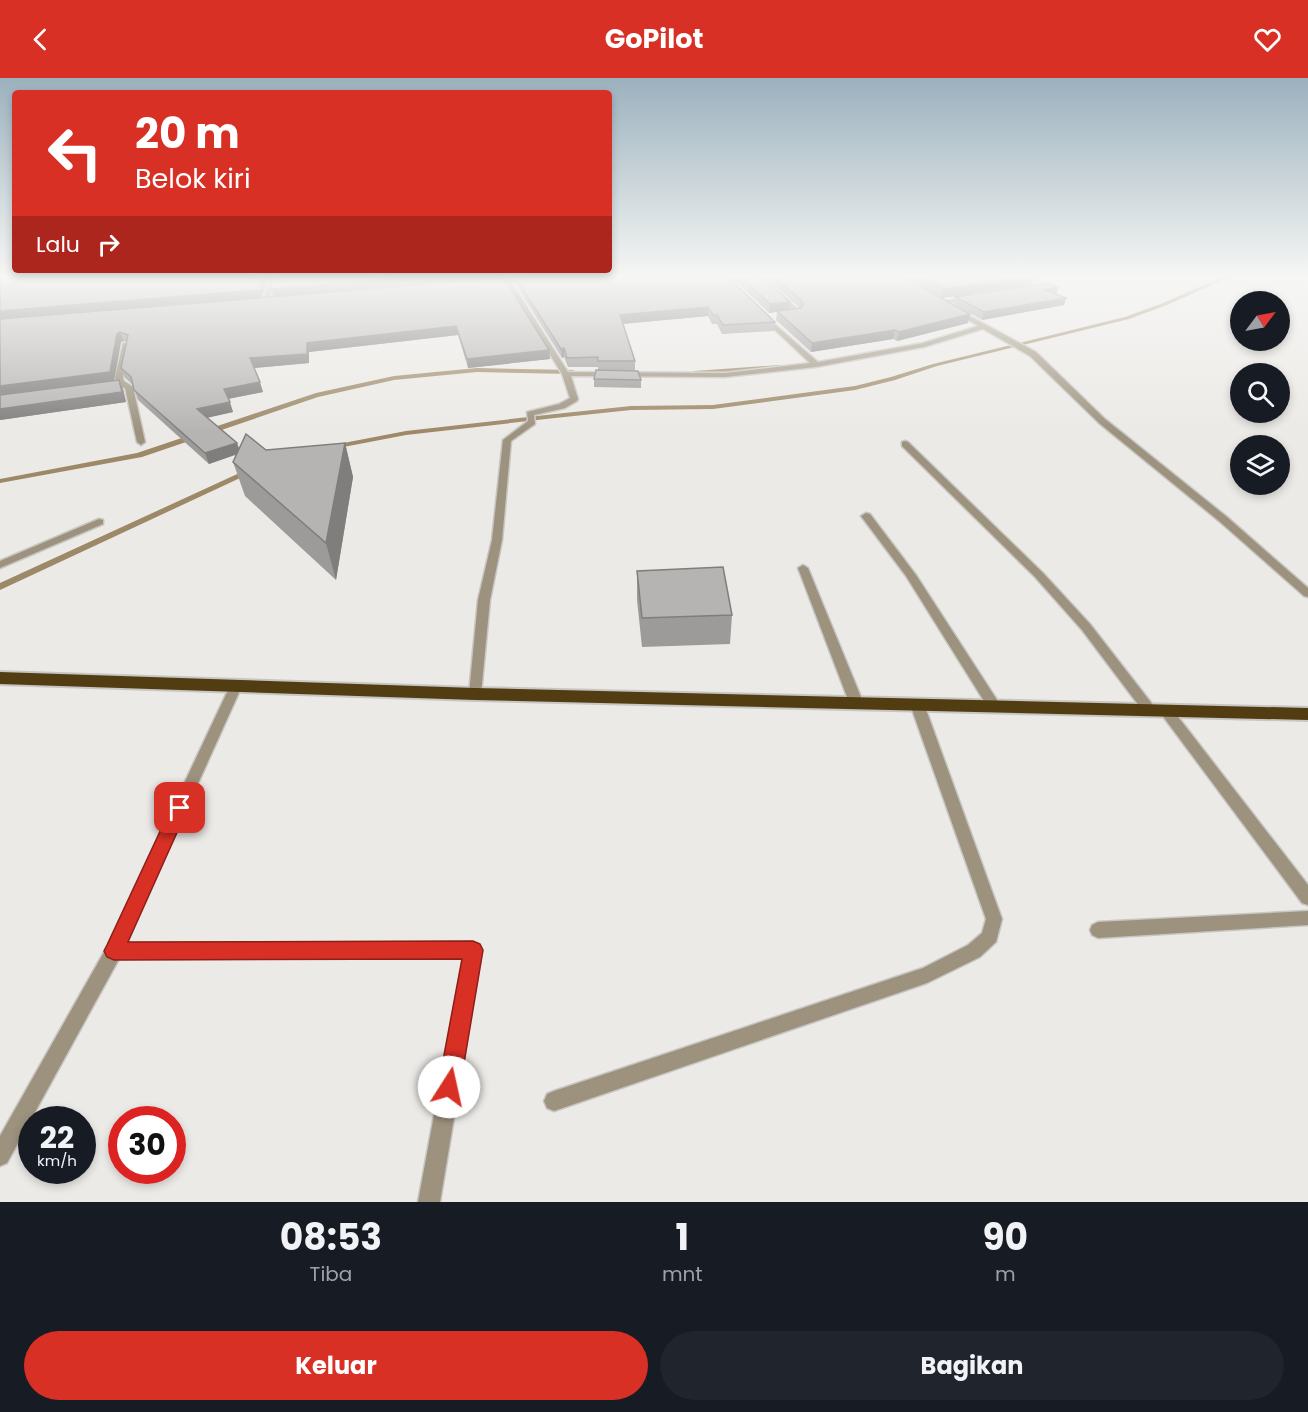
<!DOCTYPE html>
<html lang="id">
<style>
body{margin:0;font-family:Poppins,sans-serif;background:#20242c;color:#f1f3f6;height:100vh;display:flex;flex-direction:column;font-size:22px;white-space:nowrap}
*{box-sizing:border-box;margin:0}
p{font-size:20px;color:#9ea1a6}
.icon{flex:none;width:33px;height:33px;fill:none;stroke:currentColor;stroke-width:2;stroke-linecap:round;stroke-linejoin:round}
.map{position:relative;height:1124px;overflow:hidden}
.drawer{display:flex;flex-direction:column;background:#171b24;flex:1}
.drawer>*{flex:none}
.top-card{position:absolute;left:12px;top:12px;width:600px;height:183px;border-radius:6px;box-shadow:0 3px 9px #0003;background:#d93025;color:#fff;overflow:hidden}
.needle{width:39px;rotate:58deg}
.controls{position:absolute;left:1230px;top:213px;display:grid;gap:12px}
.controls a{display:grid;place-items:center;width:60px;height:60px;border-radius:50%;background:#171b24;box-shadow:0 3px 9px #0003;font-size:30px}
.speed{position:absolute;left:18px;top:1028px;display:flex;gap:12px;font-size:30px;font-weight:700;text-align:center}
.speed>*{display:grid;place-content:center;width:78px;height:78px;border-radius:50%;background:#171b24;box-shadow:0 3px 9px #0003;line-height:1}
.speed small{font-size:15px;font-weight:400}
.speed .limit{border:9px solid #d22;background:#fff;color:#111}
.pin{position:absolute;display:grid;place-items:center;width:51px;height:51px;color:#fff;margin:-26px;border-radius:12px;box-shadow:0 3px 9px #0006}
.me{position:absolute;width:66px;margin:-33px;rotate:10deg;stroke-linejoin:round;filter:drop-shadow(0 0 4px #0008)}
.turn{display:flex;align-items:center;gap:21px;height:126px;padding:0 24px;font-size:27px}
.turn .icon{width:78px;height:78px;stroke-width:2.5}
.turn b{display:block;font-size:42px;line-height:51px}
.then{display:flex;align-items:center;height:57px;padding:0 24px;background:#0003;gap:12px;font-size:22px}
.eta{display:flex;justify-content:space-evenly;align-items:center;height:102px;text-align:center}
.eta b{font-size:36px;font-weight:700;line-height:42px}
.cta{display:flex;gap:12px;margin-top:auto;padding:12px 24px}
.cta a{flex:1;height:69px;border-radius:36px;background:#d93025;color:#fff;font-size:24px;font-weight:700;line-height:69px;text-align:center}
.cta a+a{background:#20242c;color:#f1f3f6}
header{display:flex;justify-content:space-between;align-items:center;height:78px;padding:0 24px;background:#d93025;color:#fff;font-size:27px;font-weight:700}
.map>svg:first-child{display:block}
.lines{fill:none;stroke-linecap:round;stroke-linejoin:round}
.stream{fill:#9d8968;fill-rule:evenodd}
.minor-casing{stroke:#c7c6c3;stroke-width:3}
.trunk-casing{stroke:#c7c6c3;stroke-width:4}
.minor{fill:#9d927e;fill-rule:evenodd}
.trunk{fill:#523c12;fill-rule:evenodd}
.wall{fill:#9d9b99}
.shaded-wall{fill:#7f7e7d}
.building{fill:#b6b4b2;stroke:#7f7e7d;stroke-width:1.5}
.route{fill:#d93025;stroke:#8d1f18;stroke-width:1.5}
</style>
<header><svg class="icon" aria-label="back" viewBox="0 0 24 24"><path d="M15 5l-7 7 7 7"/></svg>GoPilot<svg class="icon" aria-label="heart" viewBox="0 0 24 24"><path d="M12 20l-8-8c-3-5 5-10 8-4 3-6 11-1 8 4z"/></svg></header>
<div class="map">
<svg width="1308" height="1124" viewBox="0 0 1308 1124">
<rect width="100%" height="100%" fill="#eceae7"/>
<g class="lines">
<path class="stream" d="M 1227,197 L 1234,197 L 1167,227 L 1129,241 L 937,288 L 895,302 L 855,312 L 713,331 L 631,332 L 555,340 L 406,357 L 333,371 L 329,369 L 333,367 L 406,353 L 555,336 L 631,328 L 713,327 L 855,308 L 891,299 L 933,286 L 1125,239 L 1163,225 Z
M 780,287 L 782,288 L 782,290 L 694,297 L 691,295 L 694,293 Z
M 477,290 L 573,292 L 576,294 L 573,296 L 477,294 L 394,302 L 318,319 L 142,379 L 0,405 L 0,401 L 137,375 L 316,315 L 394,298 Z
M 246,392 L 249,392 L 253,394 L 0,512 L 0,505 Z"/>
<g class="minor-casing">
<path id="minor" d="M 268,197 L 274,197 L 270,224 L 267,226 L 264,224 Z
M 502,197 L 506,197 L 509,202 L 530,200 L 533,202 L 512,205 L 568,294 L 725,295 L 810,285 L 760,238 L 759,237 L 762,235 L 818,284 L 923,265 L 978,248 L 954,233 L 959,232 L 1036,274 L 1105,341 L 1227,439 L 1308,510 L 1308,519 L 1304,518 L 1219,443 L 1099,345 L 1030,278 L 983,251 L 924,269 L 816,289 L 725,299 L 571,298 L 578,321 L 577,323 L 565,330 L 534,337 L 535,346 L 511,363 L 502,462 L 490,522 L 481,616 L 480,619 L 470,619 L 469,616 L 478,522 L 492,462 L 503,362 L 528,343 L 527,334 L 559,326 L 570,320 L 562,296 L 506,206 L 491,207 L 488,205 L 504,202 Z
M 753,197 L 759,197 L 799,232 L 800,236 L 788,238 L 788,236 L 794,234 Z
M 971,218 L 974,220 L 973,221 L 942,226 L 939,224 Z
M 123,265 L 130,267 L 123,300 L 124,303 L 133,309 L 145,364 L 141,367 L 137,364 L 125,310 C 118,307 108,314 101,309 L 117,305 L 115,300 Z
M 905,363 L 908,364 L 1043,495 L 1090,546 L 1156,631 L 1158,634 L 1156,637 L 1146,637 L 1082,552 L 1035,499 L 902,368 L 902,364 Z
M 866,435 L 870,436 L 916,497 L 999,625 L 1001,628 L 999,631 L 989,631 L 906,498 L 861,438 Z
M 99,441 L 103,442 L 103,446 L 0,490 L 0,483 Z
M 803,487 L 808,490 L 863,624 L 861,627 L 851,627 L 849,624 L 798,490 Z
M 236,604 L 242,608 L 126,865 L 473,864 L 479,866 L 482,872 L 440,1124 L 418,1124 L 463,880 L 119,881 L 7,1085 L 0,1088 L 0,1058 L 108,867 L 230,608 Z
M 917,621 L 922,623 L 924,626 L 1002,841 L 996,864 L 980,879 L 927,905 L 554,1033 L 547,1030 L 544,1023 L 547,1016 L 554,1013 L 923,890 L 968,867 L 982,855 L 986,841 L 910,626 L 912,623 Z
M 1167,629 L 1172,631 L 1308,807 L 1308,827 L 1302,825 L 1162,637 L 1160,634 L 1162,631 Z
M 1308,833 L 1308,847 L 1098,860 L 1092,857 L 1090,852 L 1092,847 L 1098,844 Z"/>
</g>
<g class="trunk-casing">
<path id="trunk" d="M 0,594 L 475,610 L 1308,630 L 1308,642 L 475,622 L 0,606 Z"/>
</g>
<use href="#minor" class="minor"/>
<use href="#trunk" class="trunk"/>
</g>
<path class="wall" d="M 0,197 L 268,197 L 262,220 L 273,219 L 271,211 L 501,200 L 401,209 L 549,272 L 550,281 L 468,290 L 458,257 L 309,274 L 309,285 L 254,290 L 263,314 L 228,321 L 233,334 L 207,340 L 239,370 L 266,372 L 345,365 L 353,399 L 336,502 L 245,418 L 233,384 L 236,376 L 209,386 L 138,322 L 133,307 L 125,300 L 121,290 L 127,264 L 124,263 L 121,264 L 114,302 L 123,311 L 126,324 L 0,342 Z
M 508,197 L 759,197 L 790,224 L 789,231 L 800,230 L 762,197 L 900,197 L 968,245 L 897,263 L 893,261 L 811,274 L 776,242 L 777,234 L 769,235 L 736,203 L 733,204 L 775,244 L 774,253 L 722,256 L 717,246 L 712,246 L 708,238 L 623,246 L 635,283 L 635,292 L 598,292 L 598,289 L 568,289 L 564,279 L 562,280 L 516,207 L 515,199 L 510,200 Z
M 901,197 L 1031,197 L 1035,198 L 1032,206 L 942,220 Z
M 1058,209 L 1056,216 L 1066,220 L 1064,227 L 982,242 L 954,226 L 955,219 Z
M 594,301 L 641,302 L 641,310 L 594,309 Z
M 637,493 L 732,537 L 730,566 L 642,569 L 637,522 Z"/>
<path class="shaded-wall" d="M 263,197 L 268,197 L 262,220 L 0,242 L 0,233 Z
M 444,197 L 502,197 L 501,200 L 274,220 L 271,211 Z
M 732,197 L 736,197 L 736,203 L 727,206 L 727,198 Z
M 1035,198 L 1032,206 L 942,220 L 944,211 Z
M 1058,209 L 1056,217 L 1044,212 Z
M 1066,220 L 1064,227 L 982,242 L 984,234 Z
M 790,224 L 789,232 L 769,235 L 770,226 Z
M 708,229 L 708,238 L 620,246 L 620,237 Z
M 970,236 L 968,245 L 897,263 L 899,254 Z
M 456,248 L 458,257 L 309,274 L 309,285 L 253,290 L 250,280 L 307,265 Z
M 895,252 L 893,261 L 811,274 L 812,265 Z
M 120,254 L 124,263 L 121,264 L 114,303 L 0,319 L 0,308 Z
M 564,270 L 564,279 L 562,280 L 561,271 Z
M 549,272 L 550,281 L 468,290 L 467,281 Z
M 119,302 L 123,311 L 126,324 L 0,342 L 0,331 Z
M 260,304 L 263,314 L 227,321 L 224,311 Z
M 230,324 L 233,334 L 200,341 L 197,331 Z
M 237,365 L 241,375 L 209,386 L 205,375 Z
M 345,365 L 353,399 L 336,502 L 326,465 Z"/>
<path class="building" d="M 0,197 L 263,197 L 260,212 L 0,233 Z
M 273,197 L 444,197 L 271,211 Z
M 544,197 L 732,197 L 727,198 L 775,244 L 723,247 L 717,237 L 713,237 L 708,229 L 620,237 L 635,283 L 598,283 L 598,279 L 567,280 L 564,270 L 561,271 L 515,199 Z
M 738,197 L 759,197 L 790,224 L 770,226 Z
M 772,197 L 900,197 L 970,236 L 899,254 L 895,252 L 812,265 L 777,233 L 801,230 L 803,227 L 801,222 Z
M 917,197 L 1031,197 L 1035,198 L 944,211 Z
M 504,200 L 549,272 L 467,281 L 456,248 L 307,265 L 307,276 L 250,280 L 260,304 L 224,311 L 230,324 L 197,331 L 237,365 L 205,375 L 134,312 L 131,299 L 121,290 L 128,257 L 120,254 L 117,256 L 110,294 L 0,308 L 0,241 Z
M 1047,205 L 1058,209 L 1044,212 L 1066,220 L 984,234 L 955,219 Z
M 596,292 L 638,293 L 641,302 L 594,301 Z
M 119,302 L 122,314 L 0,331 L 0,317 Z
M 246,356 L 266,372 L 345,365 L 326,465 L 233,384 Z
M 723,489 L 732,537 L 642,540 L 637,493 Z"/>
<linearGradient id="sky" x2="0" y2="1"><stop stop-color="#9bb1be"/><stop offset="0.56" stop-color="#f6f6f4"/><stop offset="1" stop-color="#f6f6f4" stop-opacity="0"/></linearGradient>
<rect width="1308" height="354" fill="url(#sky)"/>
<path class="route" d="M 180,724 L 186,726 L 188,730 L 128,864 L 473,863 L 480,866 L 483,872 L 460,1009 L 457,1017 L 449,1020 L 441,1017 L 438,1009 L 462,881 L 114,882 L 107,879 L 104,873 L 107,867 L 171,730 L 174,726 Z"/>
</svg>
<div class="controls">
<a><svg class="needle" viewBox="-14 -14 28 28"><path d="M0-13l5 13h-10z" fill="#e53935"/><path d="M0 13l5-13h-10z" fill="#9ea1a6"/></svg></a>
<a><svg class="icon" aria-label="search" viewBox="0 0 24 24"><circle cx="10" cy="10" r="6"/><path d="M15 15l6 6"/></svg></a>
<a><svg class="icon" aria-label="layers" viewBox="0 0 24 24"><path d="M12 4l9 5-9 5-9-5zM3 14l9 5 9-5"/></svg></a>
</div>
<div class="speed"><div>22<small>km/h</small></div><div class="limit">30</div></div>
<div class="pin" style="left:180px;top:730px;background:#d93025"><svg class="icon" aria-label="arrive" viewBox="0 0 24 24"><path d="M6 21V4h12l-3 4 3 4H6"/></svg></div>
<svg class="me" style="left:449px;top:1009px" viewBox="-20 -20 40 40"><circle r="19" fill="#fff"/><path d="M0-13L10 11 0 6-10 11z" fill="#d93025"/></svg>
<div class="top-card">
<div class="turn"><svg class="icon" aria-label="left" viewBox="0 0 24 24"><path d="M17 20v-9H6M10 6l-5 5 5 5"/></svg><div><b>20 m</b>Belok kiri</div></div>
<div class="then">Lalu<svg class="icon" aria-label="right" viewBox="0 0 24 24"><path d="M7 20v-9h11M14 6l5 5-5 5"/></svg></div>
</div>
</div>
<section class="drawer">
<div class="eta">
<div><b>08:53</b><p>Tiba</p></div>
<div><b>1</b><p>mnt</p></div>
<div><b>90</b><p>m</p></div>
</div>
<div class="cta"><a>Keluar</a><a>Bagikan</a></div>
</section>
